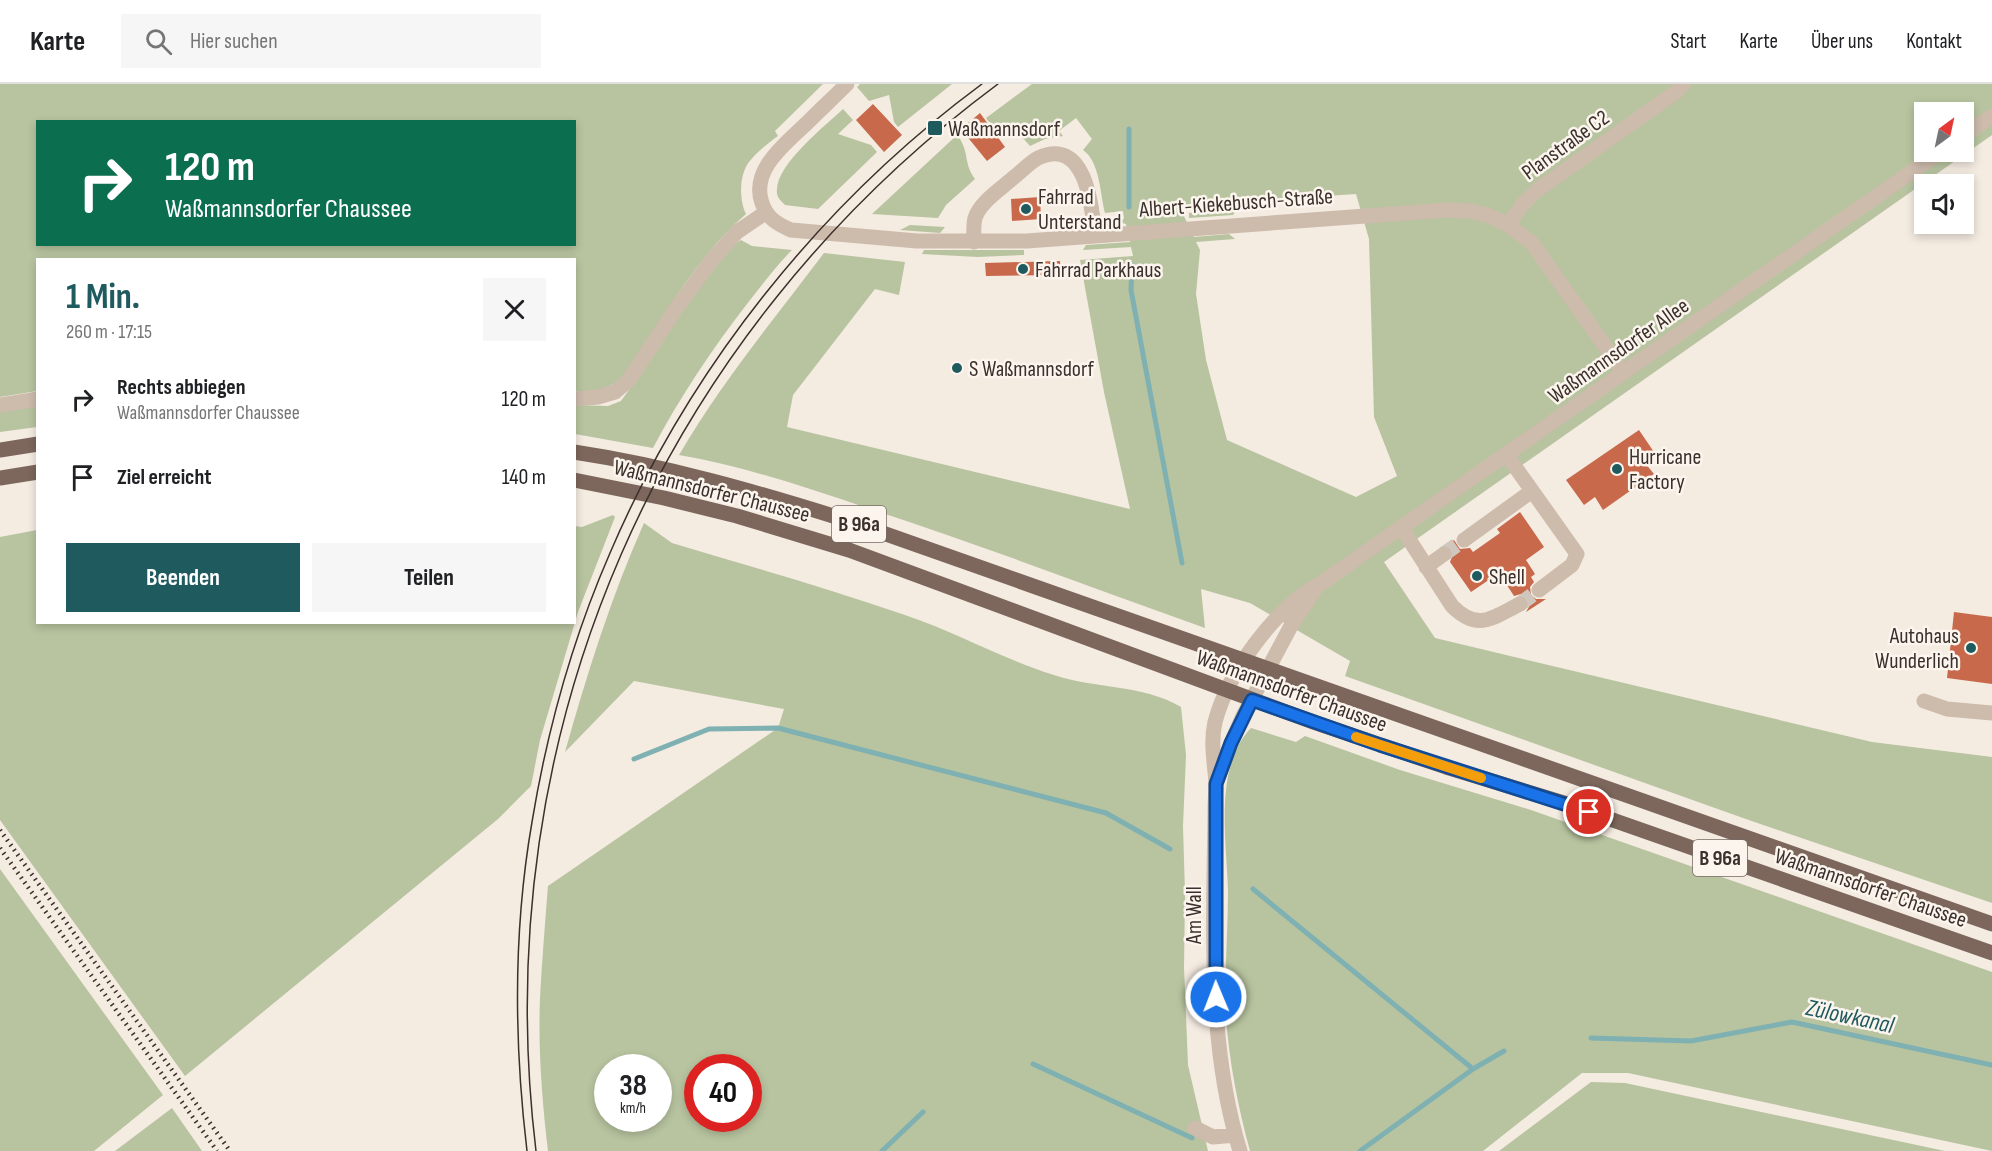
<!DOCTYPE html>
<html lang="de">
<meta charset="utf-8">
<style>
body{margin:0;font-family:"Sofia Sans Condensed",sans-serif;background:#f6f6f6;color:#202124;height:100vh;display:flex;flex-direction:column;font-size:22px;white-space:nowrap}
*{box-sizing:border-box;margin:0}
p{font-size:20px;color:#757577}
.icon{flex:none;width:33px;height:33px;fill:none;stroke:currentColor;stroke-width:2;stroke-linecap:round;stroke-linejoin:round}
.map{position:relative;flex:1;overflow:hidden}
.panel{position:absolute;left:36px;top:174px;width:540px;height:366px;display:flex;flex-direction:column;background:#fff;border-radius:0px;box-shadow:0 3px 9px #0003}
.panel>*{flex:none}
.top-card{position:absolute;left:36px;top:36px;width:540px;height:126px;border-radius:0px;box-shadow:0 3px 9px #0003;background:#0b6e4f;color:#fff;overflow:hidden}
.needle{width:39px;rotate:33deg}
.fabs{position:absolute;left:1914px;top:18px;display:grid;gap:12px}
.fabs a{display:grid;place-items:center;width:60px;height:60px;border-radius:0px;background:#fff;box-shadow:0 3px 9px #0003;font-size:30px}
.speed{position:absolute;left:594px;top:970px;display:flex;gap:12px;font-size:30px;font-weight:700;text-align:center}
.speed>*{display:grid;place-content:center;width:78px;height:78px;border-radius:50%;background:#fff;box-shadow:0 3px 9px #0003;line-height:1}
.speed small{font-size:15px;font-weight:400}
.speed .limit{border:9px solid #d22;background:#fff;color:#111}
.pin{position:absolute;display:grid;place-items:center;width:51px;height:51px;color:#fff;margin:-26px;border:3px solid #fff;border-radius:50%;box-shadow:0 2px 6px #0007}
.me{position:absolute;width:66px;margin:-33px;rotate:359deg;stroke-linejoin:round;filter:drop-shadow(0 0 4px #0008)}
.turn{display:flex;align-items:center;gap:21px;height:126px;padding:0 30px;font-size:27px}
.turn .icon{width:78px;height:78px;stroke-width:2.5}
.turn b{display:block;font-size:42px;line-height:51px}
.round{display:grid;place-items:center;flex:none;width:63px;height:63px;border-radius:0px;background:#f6f6f6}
.head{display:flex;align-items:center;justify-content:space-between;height:102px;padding:0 30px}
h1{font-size:36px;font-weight:700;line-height:45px;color:#1f5a5e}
.cta{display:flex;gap:12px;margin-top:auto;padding:12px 30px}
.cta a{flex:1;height:69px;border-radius:0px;background:#1f5a5e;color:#fff;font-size:24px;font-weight:700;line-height:69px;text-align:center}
.cta a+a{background:#f6f6f6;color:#202124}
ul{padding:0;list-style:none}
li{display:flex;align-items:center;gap:18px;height:78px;padding:0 30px}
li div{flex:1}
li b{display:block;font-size:22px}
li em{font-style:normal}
header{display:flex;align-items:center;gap:36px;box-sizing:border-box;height:84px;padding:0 30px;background:#fff;border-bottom:2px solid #e0e0e0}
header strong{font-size:28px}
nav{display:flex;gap:33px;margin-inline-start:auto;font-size:21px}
.search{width:420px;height:54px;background:#f6f6f6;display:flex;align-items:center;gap:15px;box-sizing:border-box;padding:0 21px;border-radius:0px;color:#757577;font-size:22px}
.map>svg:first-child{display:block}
.green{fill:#b8c4a0;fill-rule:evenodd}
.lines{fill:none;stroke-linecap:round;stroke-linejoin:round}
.stream{stroke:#7fb0b2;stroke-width:5}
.building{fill:#c8694b}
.minor-tunnel{stroke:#cfc6bd;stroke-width:15;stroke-dasharray:15 8;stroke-linecap:butt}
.minor{stroke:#cdbbac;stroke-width:15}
.major{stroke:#7d675c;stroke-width:15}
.tram{stroke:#3b302b;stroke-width:1.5}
.rail{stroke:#3b302b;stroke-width:4.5;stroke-dasharray:1.5 4.5;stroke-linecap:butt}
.route-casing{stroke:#114b97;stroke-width:15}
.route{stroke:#1a73e8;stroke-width:10}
.slow{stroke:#f59e0b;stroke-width:10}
.poi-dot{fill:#1f5a5e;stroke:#fbf5ee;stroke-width:2}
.labels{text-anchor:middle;stroke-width:5;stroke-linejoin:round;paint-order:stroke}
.shield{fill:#fbf5ee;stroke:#756b66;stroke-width:1.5}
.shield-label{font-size:21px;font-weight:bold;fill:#3b302b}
.poi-label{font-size:22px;fill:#3b302b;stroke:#fbf5ee;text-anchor:start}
.street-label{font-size:22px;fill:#3b302b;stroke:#fbf5ee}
.water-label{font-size:24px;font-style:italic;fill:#1f5a5e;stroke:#fbf5ee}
</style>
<header>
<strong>Karte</strong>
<div class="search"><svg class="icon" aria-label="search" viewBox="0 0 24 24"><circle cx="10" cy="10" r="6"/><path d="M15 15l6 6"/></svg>Hier suchen</div>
<nav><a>Start</a><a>Karte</a><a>Über uns</a><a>Kontakt</a></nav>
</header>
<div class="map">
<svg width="1992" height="1067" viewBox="0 0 1992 1067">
<rect width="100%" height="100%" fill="#f4ebe1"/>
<path class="green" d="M 0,0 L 823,0 L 775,47 L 778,52 C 768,59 756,69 749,78 C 739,91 739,116 746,130 C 714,158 688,194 665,229 C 651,249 637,282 618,297 C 604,307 591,308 575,307 L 574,176 L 38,176 L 37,307 L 0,313 ZM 38,38 L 574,38 L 574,160 L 38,160 Z
M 860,0 L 952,0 L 898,43 L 894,38 L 889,11 L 869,17 L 857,3 Z
M 1032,0 L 1992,0 L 1992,51 L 1384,478 L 1435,554 L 1872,658 L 1992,673 L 1992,819 L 1743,734 L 1345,592 L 1350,577 L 1250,519 L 1201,505 L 1205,544 C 1093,504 981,461 867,424 C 805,403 743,382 679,371 C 721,299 774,235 824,169 L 905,178 L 899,211 L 875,205 L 793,311 L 787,343 L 1130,425 L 1104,308 L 1080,176 L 1133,172 L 1131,163 L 1083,166 L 1086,161 L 1130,158 L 1126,140 L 1111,136 L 1124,135 L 1123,127 L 1105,129 C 1100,109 1100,78 1083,66 L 1092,55 L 1076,34 L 1059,47 L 1063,52 L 1045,55 L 1030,62 L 1021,52 L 989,38 L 986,34 ZM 1924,28 L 1964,28 L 1964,68 L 1924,68 ZM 1356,110 L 1369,155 L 1374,333 L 1397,392 L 1356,413 L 1227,356 L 1206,276 L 1196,210 L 1200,166 L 1196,158 L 1235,155 L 1229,150 L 1194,153 L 1179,122 Z
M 843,25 L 853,36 L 838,50 L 871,61 L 877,68 L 818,125 L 785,121 C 780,116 776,113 777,105 C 778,79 825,42 843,25 Z
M 957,51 C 970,67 963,79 975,95 L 946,121 L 938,134 L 872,130 Z
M 1237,125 L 1233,131 L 1189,134 L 1189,129 Z
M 910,141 L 945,143 L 940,149 L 900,146 Z
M 741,156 L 752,162 L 792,166 C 775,183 762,201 747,220 C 712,265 680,313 653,364 L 575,350 L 575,321 L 608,322 L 621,317 C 651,277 676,233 707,194 C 717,181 727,165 741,156 Z
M 924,166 L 1024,166 L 1024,171 L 978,173 L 922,170 Z
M 37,321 L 37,343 L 0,348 L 0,327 Z
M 613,431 L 615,433 L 578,528 L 540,656 L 531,702 L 498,735 L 185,992 L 0,736 L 0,453 L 37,446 L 38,538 L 574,538 L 575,442 L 582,443 Z
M 644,439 L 672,459 C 749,482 827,504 902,530 C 954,547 1002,575 1054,591 C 1096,605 1142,600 1181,623 L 1186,671 L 1183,742 L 1185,810 L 1184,883 L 1188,981 L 1208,1067 L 548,1067 C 542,1016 538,965 540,914 C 542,877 545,839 548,802 L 778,644 L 784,625 L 634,597 L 565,668 C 587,590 611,513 644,439 ZM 608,984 L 658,984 L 658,1035 L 608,1035 ZM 698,984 L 748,984 L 748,1035 L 698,1035 Z
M 1251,644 L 1296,658 L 1305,652 L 1400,686 L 1531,726 L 1992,888 L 1992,1067 L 1628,989 L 1582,989 L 1483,1067 L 1250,1067 C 1238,1023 1229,977 1226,932 C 1224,891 1228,849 1228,808 C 1227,759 1213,683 1251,644 Z
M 0,785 L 163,1011 L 94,1067 L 0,1067 Z
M 1591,998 L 1625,999 L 1945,1067 L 1499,1067 Z
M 172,1024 L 202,1067 L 115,1067 Z"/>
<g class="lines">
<path class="stream" d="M 1129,123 L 1129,45
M 1132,181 L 1131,206 L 1182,479
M 634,675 L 709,645 L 778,644 L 1106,729 L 1170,765
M 1253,805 L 1473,985
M 1591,954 L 1691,957 L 1792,938 L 1992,981
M 1033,980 L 1192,1054
M 882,1067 L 923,1028
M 1360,1067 L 1473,985 L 1504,967"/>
</g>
<path class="building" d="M 873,20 L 902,51 L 884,68 L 856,36 Z
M 980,29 L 1005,63 L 987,77 L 961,45 Z
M 1040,113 L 1041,135 L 1012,137 L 1011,115 Z
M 1060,177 L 1061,191 L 986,192 L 985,179 Z
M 1639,346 L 1656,371 L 1645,379 L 1654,390 L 1603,426 L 1595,413 L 1584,421 L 1566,396 Z
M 1520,428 L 1544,463 L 1526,476 L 1535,490 L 1531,493 L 1534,498 L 1530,503 L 1531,511 L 1536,515 L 1546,515 L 1526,528 L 1530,521 L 1528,515 L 1521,510 L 1514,512 L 1499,489 L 1471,508 L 1450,478 L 1454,468 L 1448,461 L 1454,456 L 1460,465 L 1470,464 L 1473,468 L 1500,449 L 1497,445 Z
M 1954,528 L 1992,533 L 1992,600 L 1947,594 Z"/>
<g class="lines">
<path class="minor-tunnel" d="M 1444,470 L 1464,456
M 1520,520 L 1539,506"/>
<path class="minor" d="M 847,0 C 834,13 820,26 807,39 C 786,59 750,86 762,119 C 767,134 777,140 791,146 L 917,157 L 1027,157 L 1447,126 L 1471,127 L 1490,132 L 1508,141 L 1532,159 L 1624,289
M 1964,51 L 1992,32
M 1508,141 L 1522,121 L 1536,107 L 1676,8 L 1683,0
M 974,158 C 974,150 973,142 975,134 C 980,118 1001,105 1013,94 C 1021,88 1029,79 1038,74 C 1086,52 1092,122 1095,152
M 574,315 L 598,313 L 615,308 L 628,297 L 677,223 L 712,176 L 737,148 L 765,129
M 0,321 L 38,315
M 1506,370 L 1577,470 L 1572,481 L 1539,506
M 1401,443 L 1452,522 C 1478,548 1492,534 1520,520
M 1464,456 L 1532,407
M 1426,483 L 1444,470
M 1924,617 L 1947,625 L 1992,629
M 1217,697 L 1231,659 L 1243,632 L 1292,540 L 1317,503
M 1195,1044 L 1213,1053 L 1235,1051
M 1240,1067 C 1206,956 1214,838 1215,724 C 1215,716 1216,708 1216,701 C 1215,679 1210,660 1215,638 C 1228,589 1275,523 1320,500 L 1940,68"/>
<path class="major" d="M 0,366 L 38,360
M 574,368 C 667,382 757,408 846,436 L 1992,840
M 0,394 L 38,388
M 574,396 L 664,414 L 737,432 L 849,466 L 1316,639 L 1446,683 L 1567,720 L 1992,869"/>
<path class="tram" d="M 527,1067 C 514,958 513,847 532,738 C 547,647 573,554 610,469 C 689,284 821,119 982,0
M 536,1067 C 485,648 660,251 998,0"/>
<path class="rail" d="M 0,746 L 230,1067
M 0,764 L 217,1067"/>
</g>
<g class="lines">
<g class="route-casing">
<path id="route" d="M 1216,913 L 1216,700 L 1231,659 L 1252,616 L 1380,661 L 1589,728"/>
</g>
<use href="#route" class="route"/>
<path class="slow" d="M 1356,653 L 1481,694"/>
</g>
<g class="poi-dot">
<rect x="927" y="36" width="16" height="16" rx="3"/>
<circle cx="1026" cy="125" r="6"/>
<circle cx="1023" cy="185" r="6"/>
<circle cx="957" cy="284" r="6"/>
<circle cx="1617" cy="385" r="6"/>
<circle cx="1477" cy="492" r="6"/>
<circle cx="1971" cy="564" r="6"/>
</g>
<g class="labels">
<g class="shield">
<rect x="832" y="422" width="54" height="36" rx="4.5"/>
<rect x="1693" y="756" width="54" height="36" rx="4.5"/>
</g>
<g class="shield-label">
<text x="859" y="447">B 96a</text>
<text x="1720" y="781">B 96a</text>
</g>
<g class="poi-label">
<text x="948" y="52">Waßmannsdorf</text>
<text x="1038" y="120">Fahrrad<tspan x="1038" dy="25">Unterstand</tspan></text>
<text x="1035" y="193">Fahrrad Parkhaus</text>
<text x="969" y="292">S Waßmannsdorf</text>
<text x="1629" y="380">Hurricane<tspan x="1629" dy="25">Factory</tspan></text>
<text x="1489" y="500">Shell</text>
<text x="1959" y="559" text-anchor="end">Autohaus<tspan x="1959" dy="25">Wunderlich</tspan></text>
</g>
<g class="street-label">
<text transform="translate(1565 60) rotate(-36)" y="8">Planstraße C2</text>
<text transform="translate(1236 118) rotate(-4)" y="8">Albert-Kiekebusch-Straße</text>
<text transform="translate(1618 266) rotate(-35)" y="8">Waßmannsdorfer Allee</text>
<text transform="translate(712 406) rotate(14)" y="8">Waßmannsdorfer Chaussee</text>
<text transform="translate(1292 606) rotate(20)" y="8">Waßmannsdorfer Chaussee</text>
<text transform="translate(1871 803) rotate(19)" y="8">Waßmannsdorfer Chaussee</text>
<text transform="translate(1193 831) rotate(-90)" y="8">Am Wall</text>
</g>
<g class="water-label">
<text transform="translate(1850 932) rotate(12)" y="8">Zülowkanal</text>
</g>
</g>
</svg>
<div class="fabs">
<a><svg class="needle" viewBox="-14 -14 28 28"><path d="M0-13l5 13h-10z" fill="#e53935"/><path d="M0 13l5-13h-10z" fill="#757577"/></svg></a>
<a><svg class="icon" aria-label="sound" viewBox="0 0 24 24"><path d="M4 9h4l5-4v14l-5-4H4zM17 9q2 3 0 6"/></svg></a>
</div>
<div class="speed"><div>38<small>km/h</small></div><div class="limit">40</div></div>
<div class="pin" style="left:1589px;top:728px;background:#d93025"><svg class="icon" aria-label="arrive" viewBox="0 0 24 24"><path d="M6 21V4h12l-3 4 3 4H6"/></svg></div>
<svg class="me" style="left:1216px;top:913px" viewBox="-20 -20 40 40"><circle r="17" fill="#1a73e8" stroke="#fff" stroke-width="3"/><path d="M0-11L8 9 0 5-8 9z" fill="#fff"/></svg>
<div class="top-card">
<div class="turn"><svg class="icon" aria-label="right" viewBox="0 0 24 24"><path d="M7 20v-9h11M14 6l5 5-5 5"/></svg><div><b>120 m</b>Waßmannsdorfer Chaussee</div></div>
</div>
<section class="panel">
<div class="head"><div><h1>1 Min.</h1><p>260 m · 17:15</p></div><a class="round"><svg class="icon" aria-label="close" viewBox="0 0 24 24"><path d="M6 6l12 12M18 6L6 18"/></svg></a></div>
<ul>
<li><svg class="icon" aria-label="right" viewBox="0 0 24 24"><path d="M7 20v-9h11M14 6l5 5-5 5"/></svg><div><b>Rechts abbiegen</b><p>Waßmannsdorfer Chaussee</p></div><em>120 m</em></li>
<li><svg class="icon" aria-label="arrive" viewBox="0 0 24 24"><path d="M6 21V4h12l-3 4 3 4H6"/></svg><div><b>Ziel erreicht</b></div><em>140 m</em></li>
</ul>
<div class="cta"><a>Beenden</a><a>Teilen</a></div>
</section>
</div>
